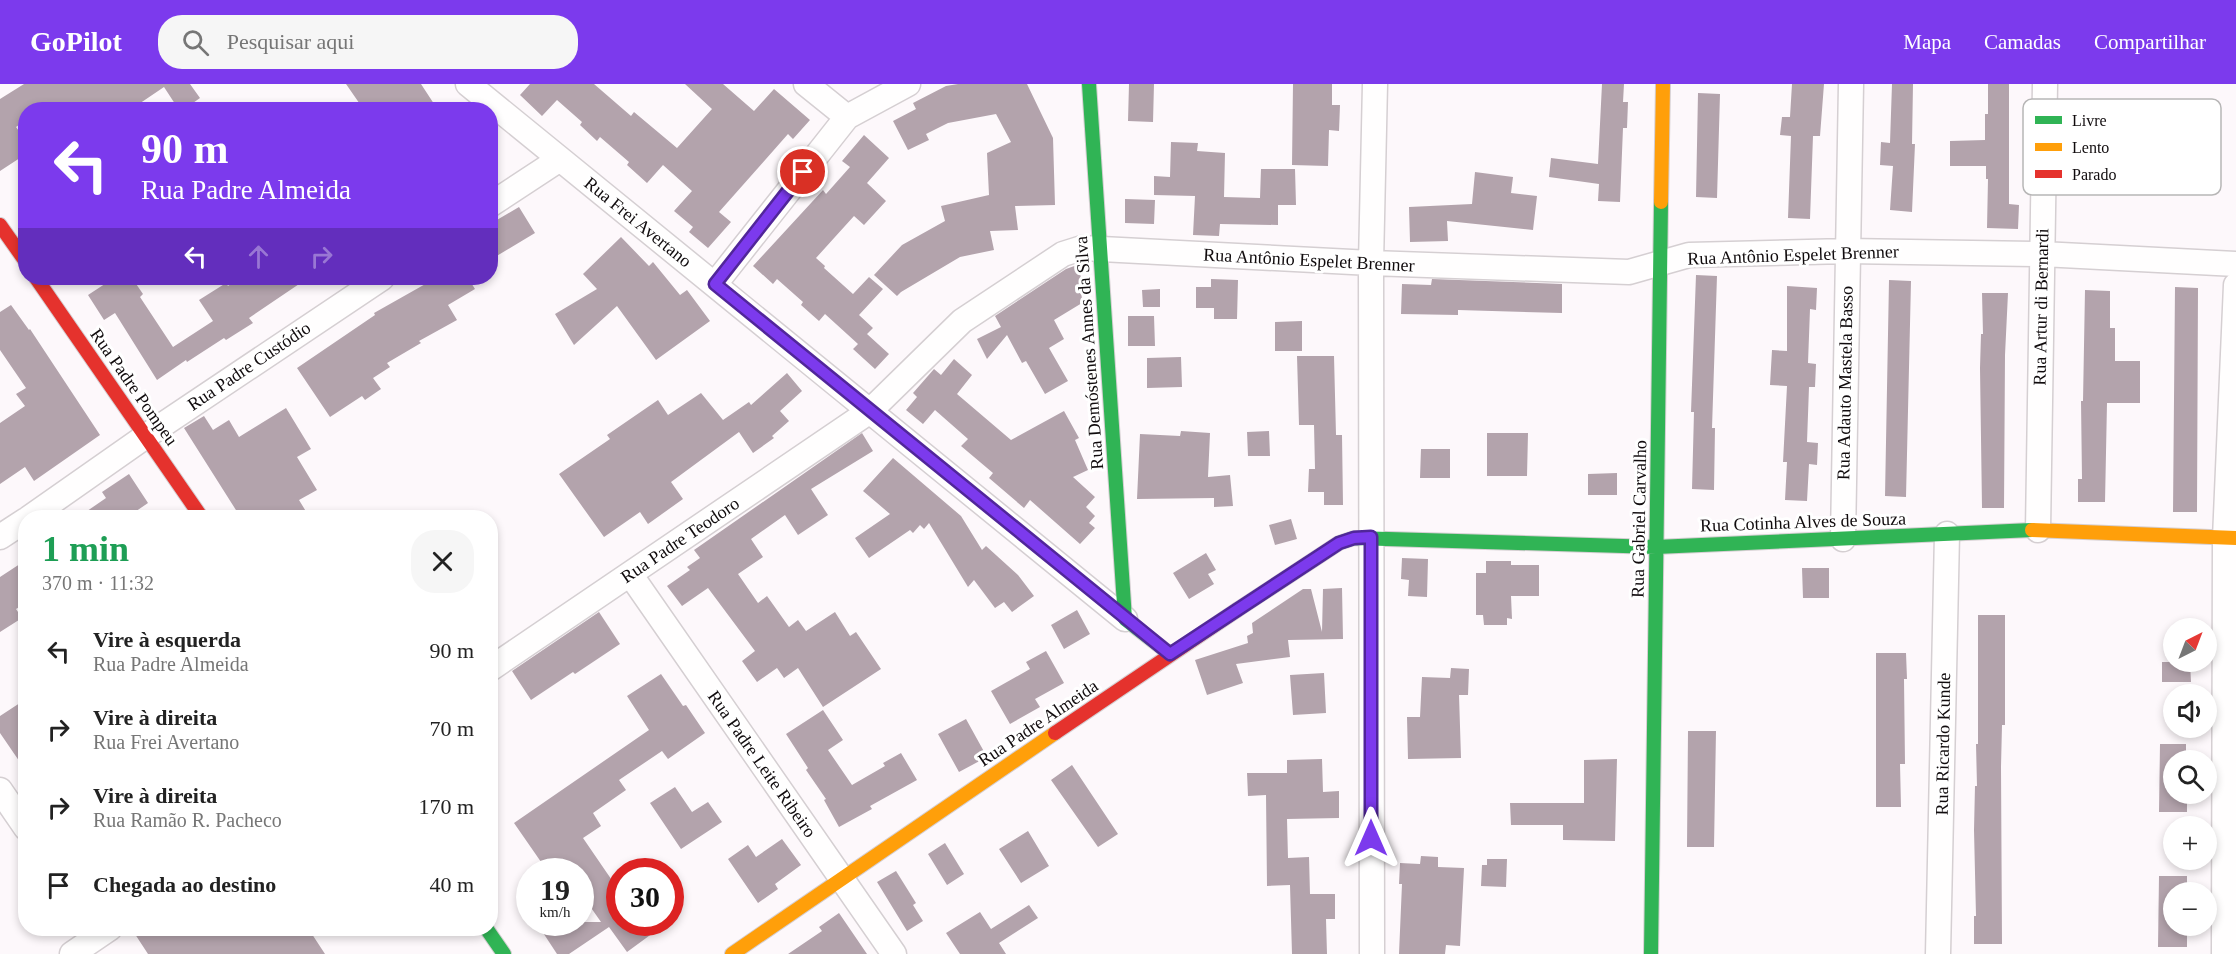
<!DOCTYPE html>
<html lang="pt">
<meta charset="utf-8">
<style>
body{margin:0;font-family:Georgia,serif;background:#f6f6f6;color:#222;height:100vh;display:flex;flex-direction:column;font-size:22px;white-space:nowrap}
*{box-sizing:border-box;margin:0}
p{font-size:20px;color:#767676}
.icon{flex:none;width:33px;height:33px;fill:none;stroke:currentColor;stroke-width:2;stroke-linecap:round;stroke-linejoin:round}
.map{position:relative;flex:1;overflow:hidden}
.sheet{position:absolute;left:18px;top:426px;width:480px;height:426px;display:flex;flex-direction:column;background:#fff;border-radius:24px;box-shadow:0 3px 9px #0003}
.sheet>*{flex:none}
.guide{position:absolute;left:18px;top:18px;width:480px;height:183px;border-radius:24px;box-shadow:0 3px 9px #0003;background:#7c3aed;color:#fff;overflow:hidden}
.needle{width:39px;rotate:42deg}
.tools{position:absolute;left:2163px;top:534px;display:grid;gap:12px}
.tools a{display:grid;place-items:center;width:54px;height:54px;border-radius:50%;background:#fff;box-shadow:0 3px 9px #0003;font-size:30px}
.speed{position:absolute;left:516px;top:774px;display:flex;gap:12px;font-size:30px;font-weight:700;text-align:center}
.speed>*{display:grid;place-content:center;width:78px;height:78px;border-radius:50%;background:#fff;box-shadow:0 3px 9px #0003;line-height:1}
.speed small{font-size:15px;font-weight:400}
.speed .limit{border:9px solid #d22;background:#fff;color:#111}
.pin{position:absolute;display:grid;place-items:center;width:51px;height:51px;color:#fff;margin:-26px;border:3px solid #fff;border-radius:50%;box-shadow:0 2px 6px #0007}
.me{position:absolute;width:66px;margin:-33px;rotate:0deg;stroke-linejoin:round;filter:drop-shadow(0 0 4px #0008)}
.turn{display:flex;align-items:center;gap:21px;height:126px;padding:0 24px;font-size:27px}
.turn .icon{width:78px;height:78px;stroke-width:2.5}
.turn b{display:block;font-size:42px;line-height:51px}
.lanes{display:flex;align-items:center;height:57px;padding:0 24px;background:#0003;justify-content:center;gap:30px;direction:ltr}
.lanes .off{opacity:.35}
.round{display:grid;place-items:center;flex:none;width:63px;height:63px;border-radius:24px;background:#f6f6f6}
.headline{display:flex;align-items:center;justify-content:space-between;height:102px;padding:0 24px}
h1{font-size:36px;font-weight:800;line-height:45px;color:#1e9e55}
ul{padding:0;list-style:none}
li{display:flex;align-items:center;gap:18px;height:78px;padding:0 24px}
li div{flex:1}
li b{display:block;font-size:22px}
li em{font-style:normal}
header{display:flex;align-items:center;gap:36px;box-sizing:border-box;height:84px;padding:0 30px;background:#7c3aed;color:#fff}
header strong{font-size:28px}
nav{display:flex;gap:33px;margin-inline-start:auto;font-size:21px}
.search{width:420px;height:54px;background:#f6f6f6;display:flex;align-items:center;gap:15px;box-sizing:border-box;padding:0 21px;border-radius:24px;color:#767676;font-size:22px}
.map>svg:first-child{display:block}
.building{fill:#b3a3ac}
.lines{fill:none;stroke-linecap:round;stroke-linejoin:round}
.street-casing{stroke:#d5cfd2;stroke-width:27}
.fast-casing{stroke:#d5cfd2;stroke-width:16}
.slow-casing{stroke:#d5cfd2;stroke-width:16}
.jam-casing{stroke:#d5cfd2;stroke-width:16}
.street{stroke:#fffefe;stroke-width:24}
.fast{stroke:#30b455;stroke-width:14}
.slow{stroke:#ff9f0a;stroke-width:14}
.jam{stroke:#e5322d;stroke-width:14}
.route-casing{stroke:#51269a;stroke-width:15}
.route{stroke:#7c3aed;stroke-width:10}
.labels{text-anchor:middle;stroke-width:6;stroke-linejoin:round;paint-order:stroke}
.street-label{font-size:18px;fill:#100b0d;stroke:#fff}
.key{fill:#fff;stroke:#b7b6b6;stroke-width:1.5}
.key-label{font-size:16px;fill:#100b0d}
</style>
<header>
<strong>GoPilot</strong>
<div class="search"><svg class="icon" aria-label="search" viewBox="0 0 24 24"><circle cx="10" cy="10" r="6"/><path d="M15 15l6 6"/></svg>Pesquisar aqui</div>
<nav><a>Mapa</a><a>Camadas</a><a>Compartilhar</a></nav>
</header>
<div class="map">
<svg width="2236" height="870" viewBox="0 0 2236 870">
<rect width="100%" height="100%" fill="#fdf8fb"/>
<path class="building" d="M 24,0 L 190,0 L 200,14 L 183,26 L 179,26 L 164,3 L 130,26 L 26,26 L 26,36 L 16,43 L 26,57 L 26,70 L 0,87 L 0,15 Z
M 346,0 L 421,0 L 438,26 L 364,26 Z
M 530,0 L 594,0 L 631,32 L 634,28 L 677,64 L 712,25 L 685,0 L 723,0 L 754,27 L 774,5 L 810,36 L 793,55 L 788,50 L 719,128 L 731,138 L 708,164 L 689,148 L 693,143 L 674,127 L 692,107 L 663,81 L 647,99 L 627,81 L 629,78 L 600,53 L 597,57 L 580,41 L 582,38 L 557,16 L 542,32 L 520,11 Z
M 958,0 L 1027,0 L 1053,54 L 1055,121 L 1015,122 L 1018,146 L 990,147 L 994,166 L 960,173 L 901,208 L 897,212 L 874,191 L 902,161 L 945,137 L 941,122 L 989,111 L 987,69 L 1011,58 L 996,30 L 948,39 L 926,50 L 929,56 L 908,66 L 893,37 L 916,25 L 913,19 L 946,2 Z
M 1129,0 L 1154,0 L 1153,38 L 1128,37 Z
M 1293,0 L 1332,0 L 1332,21 L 1340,21 L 1339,47 L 1329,46 L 1328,82 L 1292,81 Z
M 1602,0 L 1624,0 L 1623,18 L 1628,18 L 1627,44 L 1623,44 L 1620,118 L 1598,117 L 1599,100 L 1549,93 L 1551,74 L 1598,80 Z
M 1792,0 L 1824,0 L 1820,52 L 1813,52 L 1810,135 L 1788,134 L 1791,52 L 1780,51 L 1782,33 L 1790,33 Z
M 1892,0 L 1913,0 L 1912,60 L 1915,60 L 1912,128 L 1890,126 L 1893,82 L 1880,81 L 1881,58 L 1890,59 Z
M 1988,0 L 2009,0 L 2009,120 L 2019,121 L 2018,145 L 1987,144 L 1988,95 L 1986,95 L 1986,82 L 1950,82 L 1950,57 L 1985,56 L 1985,30 L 1988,30 Z
M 1698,9 L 1720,10 L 1717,114 L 1696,113 Z
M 864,51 L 889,74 L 867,99 L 886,117 L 864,141 L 854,132 L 816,174 L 825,182 L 824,184 L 853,210 L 869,193 L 883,205 L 859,231 L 873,244 L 867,250 L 889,270 L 875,285 L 853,265 L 858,260 L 825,230 L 819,237 L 801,221 L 803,218 L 777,195 L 773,200 L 753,182 L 823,106 L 826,110 L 850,83 L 842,77 Z
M 1171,58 L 1198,59 L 1197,67 L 1225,69 L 1224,113 L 1260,114 L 1261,85 L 1295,85 L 1296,121 L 1278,121 L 1278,141 L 1220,140 L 1219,152 L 1193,151 L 1195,112 L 1154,111 L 1154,92 L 1170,93 Z
M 1475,88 L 1513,93 L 1511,109 L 1537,112 L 1533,146 L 1447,137 L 1448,157 L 1410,158 L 1409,123 L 1472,120 Z
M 1125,115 L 1155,116 L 1154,140 L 1125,139 Z
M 519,123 L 535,149 L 490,176 L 490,140 Z
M 621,153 L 649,182 L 653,178 L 680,211 L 687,206 L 710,237 L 656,276 L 617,222 L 574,261 L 555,230 L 597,205 L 583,190 Z
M 1080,180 L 1082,219 L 1054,236 L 1064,255 L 1049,264 L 1068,297 L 1045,310 L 1026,277 L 1022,279 L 1007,251 L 987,275 L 977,255 L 1001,243 L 995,232 L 1066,185 Z
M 1696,191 L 1717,192 L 1712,344 L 1715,344 L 1714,406 L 1692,405 L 1694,328 L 1691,328 Z
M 114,194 L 132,194 L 143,210 L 140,213 L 173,263 L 213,237 L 199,216 L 226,199 L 228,202 L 240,194 L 308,194 L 249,234 L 253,239 L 226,256 L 224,254 L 187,278 L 186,276 L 157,296 L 115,229 L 104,236 L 88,211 Z
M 436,194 L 468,194 L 475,205 L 448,221 L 457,236 L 419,257 L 421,259 L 387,279 L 390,283 L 373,294 L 381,305 L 365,316 L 362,312 L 330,333 L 297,284 L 375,231 L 374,229 Z
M 1211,195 L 1238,196 L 1237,235 L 1214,235 L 1214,224 L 1196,224 L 1196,203 L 1211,203 Z
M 1432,195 L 1562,200 L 1562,229 L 1458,226 L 1458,231 L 1401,230 L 1402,200 L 1431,201 Z
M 1889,196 L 1911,197 L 1906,413 L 1885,412 Z
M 1787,202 L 1817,204 L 1816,226 L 1810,225 L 1808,279 L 1816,280 L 1815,303 L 1809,303 L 1807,358 L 1818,359 L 1817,381 L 1809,380 L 1807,417 L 1785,416 L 1787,378 L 1783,378 L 1787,302 L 1770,301 L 1772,266 L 1787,267 Z
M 2175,203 L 2198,204 L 2197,428 L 2173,428 Z
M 1160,205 L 1160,223 L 1143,223 L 1142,206 Z
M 2085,206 L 2110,207 L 2110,244 L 2115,244 L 2115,277 L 2140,277 L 2140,319 L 2107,319 L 2105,418 L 2078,418 L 2078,395 L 2082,395 L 2081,317 L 2083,317 Z
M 1982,209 L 2008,209 L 2005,271 L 2004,424 L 1982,424 L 1980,284 L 1981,250 L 1983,250 Z
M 11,221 L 29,246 L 30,245 L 100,351 L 34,397 L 25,383 L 0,400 L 0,339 L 25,322 L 16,310 L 26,304 L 0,266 L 0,228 Z
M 1128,232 L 1154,232 L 1155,262 L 1128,262 Z
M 1302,237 L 1302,267 L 1275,267 L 1275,238 Z
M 1297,272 L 1334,272 L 1336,351 L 1342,351 L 1343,421 L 1324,421 L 1324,408 L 1308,408 L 1309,385 L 1315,385 L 1314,341 L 1299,341 Z
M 1181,273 L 1182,303 L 1147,304 L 1147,274 Z
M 954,275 L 972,291 L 957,310 L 1011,356 L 1064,327 L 1079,354 L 1075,356 L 1088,386 L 1073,393 L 1095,413 L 1086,423 L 1095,432 L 1089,439 L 1095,444 L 1080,460 L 1030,416 L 1024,424 L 989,394 L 993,389 L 961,362 L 968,355 L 935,326 L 923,340 L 906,326 L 917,313 L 913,309 L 934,285 L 941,291 Z
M 787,289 L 802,307 L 780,327 L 789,337 L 772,352 L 774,354 L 753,369 L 739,348 L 671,398 L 683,415 L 648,440 L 640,428 L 604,453 L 559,390 L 610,355 L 607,351 L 658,316 L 668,331 L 701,309 L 723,336 L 749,318 L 751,321 Z
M 286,324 L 311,365 L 297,373 L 317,406 L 299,416 L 310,434 L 241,434 L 184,344 L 204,332 L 213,346 L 229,336 L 239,353 Z
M 1181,347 L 1210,349 L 1208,393 L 1230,391 L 1233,422 L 1214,423 L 1214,414 L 1137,415 L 1140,350 L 1180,352 Z
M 1269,347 L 1270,372 L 1248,372 L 1247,348 Z
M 862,349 L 873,367 L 811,405 L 828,431 L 798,451 L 785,431 L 751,455 L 763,473 L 738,490 L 758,519 L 767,512 L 789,543 L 798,536 L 806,547 L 835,528 L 850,552 L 856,548 L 881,585 L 823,623 L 798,584 L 784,594 L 777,584 L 757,598 L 742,577 L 755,567 L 708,504 L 682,522 L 667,502 L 690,486 L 687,483 L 700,474 L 694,466 Z
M 1487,349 L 1528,349 L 1527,392 L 1487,392 Z
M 1421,365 L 1450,365 L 1450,394 L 1420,394 Z
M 893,374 L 961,432 L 982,466 L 986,462 L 1018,491 L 1034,512 L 1012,528 L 1004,518 L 995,524 L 974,496 L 968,503 L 929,439 L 924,445 L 920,441 L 913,449 L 910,446 L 869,474 L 855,454 L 890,430 L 863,407 Z
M 1617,389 L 1617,411 L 1588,411 L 1588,390 Z
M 129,390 L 148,419 L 126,434 L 77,434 L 106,414 L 102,408 Z
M 1291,435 L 1297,455 L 1275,461 L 1269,441 Z
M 1206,469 L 1216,486 L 1208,490 L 1214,500 L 1189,515 L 1173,489 Z
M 1402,474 L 1428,475 L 1427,513 L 1408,512 L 1409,496 L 1401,495 Z
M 26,476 L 26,519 L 16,525 L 22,534 L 0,548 L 0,493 Z
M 1486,477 L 1511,477 L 1511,481 L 1539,481 L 1539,512 L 1511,512 L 1512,535 L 1507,534 L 1507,541 L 1484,541 L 1483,531 L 1476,531 L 1476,489 L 1486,489 Z
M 1802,484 L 1829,484 L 1829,514 L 1803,514 Z
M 1342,504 L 1343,555 L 1288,556 L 1290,573 L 1236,580 L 1243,599 L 1207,611 L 1195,576 L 1248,559 L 1247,552 L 1253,549 L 1252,539 L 1303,505 L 1311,505 L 1322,548 L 1323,505 Z
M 1077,526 L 1090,550 L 1064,565 L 1051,541 Z
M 599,528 L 620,560 L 575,590 L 573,588 L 531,616 L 512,587 Z
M 1978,531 L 2005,531 L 2005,641 L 2002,641 L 2001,683 L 2002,860 L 1974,860 L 1974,832 L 1976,832 L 1974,746 L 1975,702 L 1977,702 L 1976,660 L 1978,660 Z
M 1046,567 L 1064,599 L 1035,615 L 1040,623 L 1010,640 L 991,607 L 1030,585 L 1026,578 Z
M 1876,569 L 1906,569 L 1907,595 L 1904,595 L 1905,680 L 1900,680 L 1901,723 L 1876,723 Z
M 2162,578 L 2190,578 L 2191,598 L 2162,598 Z
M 1451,584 L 1469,585 L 1468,611 L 1459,611 L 1461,674 L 1408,675 L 1407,633 L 1420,633 L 1422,593 L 1450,594 Z
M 1324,589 L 1326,629 L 1293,631 L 1290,591 Z
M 661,590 L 683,622 L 686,621 L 705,649 L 668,675 L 662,667 L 619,696 L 626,706 L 593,729 L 601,742 L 583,754 L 620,808 L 620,838 L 668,838 L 627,868 L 609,843 L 569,870 L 557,870 L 536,838 L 601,838 L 580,808 L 580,788 L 548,788 L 514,739 L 649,646 L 627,612 Z
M 26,615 L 26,687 L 0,649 L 0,632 Z
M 823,626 L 843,656 L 828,666 L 852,701 L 885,682 L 883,679 L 901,669 L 917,696 L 870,722 L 872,725 L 839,743 L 824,716 L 826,715 L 806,686 L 808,684 L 786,650 Z
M 966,635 L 987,673 L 959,688 L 938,650 Z
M 1688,647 L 1716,647 L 1714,763 L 1687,763 Z
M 2160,660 L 2186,660 L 2186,676 L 2174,676 L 2174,710 L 2187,710 L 2187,728 L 2159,728 Z
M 1322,675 L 1323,708 L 1339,707 L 1339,734 L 1287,735 L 1288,774 L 1309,773 L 1310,810 L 1335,810 L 1335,835 L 1326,835 L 1327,870 L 1292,870 L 1290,801 L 1267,802 L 1266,711 L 1248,712 L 1247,689 L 1287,689 L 1287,676 Z
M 1617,675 L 1615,757 L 1563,756 L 1563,741 L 1511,741 L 1510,719 L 1584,719 L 1584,676 Z
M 1072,681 L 1118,750 L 1098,763 L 1051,696 Z
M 675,703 L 692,728 L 708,718 L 722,738 L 681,765 L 650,719 Z
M 1028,747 L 1049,782 L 1021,799 L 999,765 Z
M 782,755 L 801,781 L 775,800 L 778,805 L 758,819 L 728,775 L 748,761 L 756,773 Z
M 945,759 L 964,790 L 947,801 L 928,770 Z
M 1421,772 L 1438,773 L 1438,783 L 1464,784 L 1460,862 L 1446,861 L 1445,870 L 1399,870 L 1402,800 L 1399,800 L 1400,779 L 1420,780 Z
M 1487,775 L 1507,775 L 1506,803 L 1481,802 L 1482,781 L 1487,781 Z
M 896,787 L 916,819 L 913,821 L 923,837 L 907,847 L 877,798 Z
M 2159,792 L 2187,792 L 2187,808 L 2174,808 L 2174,842 L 2187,842 L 2187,863 L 2158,863 Z
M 1029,821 L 1038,834 L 999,859 L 1006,870 L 960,870 L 946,849 L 980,828 L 991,845 Z
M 839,829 L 867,870 L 788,870 L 822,847 L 819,843 Z
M 131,844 L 308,844 L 325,870 L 148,870 Z"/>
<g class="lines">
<g class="street-casing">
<path id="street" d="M 468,0 L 1125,535
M 806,0 L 847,33
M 490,121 L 560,75
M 715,200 L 847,33 L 908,0
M 29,434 L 146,352 L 382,194
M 2038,446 L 2045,0
M 0,453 L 26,436
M 1843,455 L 1851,0
M 630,490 L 894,870
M 490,585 L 870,327 L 962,237 L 1063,170 L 1082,164 L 1371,179 L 1629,188 L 1689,171 L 1847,167 L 2042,170 L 2236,180
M 0,706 L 26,744
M 72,870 L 110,844
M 1372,870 L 1371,179 L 1375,0
M 1938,870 L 1947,450
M 2224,870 L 2225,454 L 2236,201"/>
</g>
<g class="fast-casing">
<path id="fast" d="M 1089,0 L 1125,535 L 1170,570
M 1237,526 L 1339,459 L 1354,454 L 1656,463 L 2032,446
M 486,844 L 504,870
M 1651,870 L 1661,118"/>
</g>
<g class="slow-casing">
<path id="slow" d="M 1661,118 L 1663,0
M 2032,446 L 2236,454
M 732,870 L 1055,649"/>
</g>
<g class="jam-casing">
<path id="jam" d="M 0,141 L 26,178
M 36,194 L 202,434
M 1055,649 L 1237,526"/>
</g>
<use href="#street" class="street"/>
<use href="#fast" class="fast"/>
<use href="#slow" class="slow"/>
<use href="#jam" class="jam"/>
</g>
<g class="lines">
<g class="route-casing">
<path id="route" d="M 803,88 L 715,200 L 1170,570 L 1339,459 L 1354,454 L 1371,453 L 1371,754"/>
</g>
<use href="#route" class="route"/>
</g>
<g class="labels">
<g class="street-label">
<text transform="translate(638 138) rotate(39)" y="6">Rua Frei Avertano</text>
<text transform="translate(1793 171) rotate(-2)" y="6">Rua Antônio Espelet Brenner</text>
<text transform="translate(1309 176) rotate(3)" y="6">Rua Antônio Espelet Brenner</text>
<text transform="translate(2041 223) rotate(-89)" y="6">Rua Artur di Bernardi</text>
<text transform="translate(1089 269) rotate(-94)" y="6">Rua Demóstenes Annes da Silva</text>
<text transform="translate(249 282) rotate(-34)" y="6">Rua Padre Custódio</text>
<text transform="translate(1845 299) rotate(-89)" y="6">Rua Adauto Mastela Basso</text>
<text transform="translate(134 303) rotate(55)" y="6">Rua Padre Pompeu</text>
<text transform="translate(1639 435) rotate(-89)" y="6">Rua Gabriel Carvalho</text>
<text transform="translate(1803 438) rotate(-2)" y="6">Rua Cotinha Alves de Souza</text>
<text transform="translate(680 456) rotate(-34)" y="6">Rua Padre Teodoro</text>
<text transform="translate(1038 639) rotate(-34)" y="6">Rua Padre Almeida</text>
<text transform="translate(1943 660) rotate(-89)" y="6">Rua Ricardo Kunde</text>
<text transform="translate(762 680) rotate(55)" y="6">Rua Padre Leite Ribeiro</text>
</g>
</g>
<rect x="2023" y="15" width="198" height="96" rx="9" class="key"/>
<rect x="2035" y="32" width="27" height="8" fill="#30b455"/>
<rect x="2035" y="59" width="27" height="8" fill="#ff9f0a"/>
<rect x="2035" y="86" width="27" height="8" fill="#e5322d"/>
<g class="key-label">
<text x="2072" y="42">Livre</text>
<text x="2072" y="69">Lento</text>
<text x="2072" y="96">Parado</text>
</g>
</svg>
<div class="tools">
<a><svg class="needle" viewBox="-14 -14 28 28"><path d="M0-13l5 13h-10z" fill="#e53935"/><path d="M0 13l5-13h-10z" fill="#767676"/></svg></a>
<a><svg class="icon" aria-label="sound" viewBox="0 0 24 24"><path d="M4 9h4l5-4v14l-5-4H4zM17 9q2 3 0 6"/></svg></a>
<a><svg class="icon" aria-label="search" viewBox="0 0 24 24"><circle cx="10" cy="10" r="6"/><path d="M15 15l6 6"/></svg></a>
<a>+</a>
<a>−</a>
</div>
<div class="speed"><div>19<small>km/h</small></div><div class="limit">30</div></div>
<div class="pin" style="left:803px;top:88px;background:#d93025"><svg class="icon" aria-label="arrive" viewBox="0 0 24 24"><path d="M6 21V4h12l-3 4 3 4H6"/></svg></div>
<svg class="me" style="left:1371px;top:754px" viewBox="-20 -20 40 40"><path d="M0-17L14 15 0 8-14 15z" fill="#7c3aed" stroke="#fff" stroke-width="4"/></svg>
<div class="guide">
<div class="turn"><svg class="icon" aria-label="left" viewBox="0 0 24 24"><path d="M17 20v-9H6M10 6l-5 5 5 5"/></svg><div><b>90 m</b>Rua Padre Almeida</div></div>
<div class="lanes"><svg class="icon" aria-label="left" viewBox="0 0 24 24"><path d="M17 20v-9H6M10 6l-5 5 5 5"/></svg><svg class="icon off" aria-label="ahead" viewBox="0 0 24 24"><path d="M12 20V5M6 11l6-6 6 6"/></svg><svg class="icon off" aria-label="right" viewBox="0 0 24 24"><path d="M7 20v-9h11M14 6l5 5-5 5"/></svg></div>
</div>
<section class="sheet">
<div class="headline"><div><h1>1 min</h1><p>370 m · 11:32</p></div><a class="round"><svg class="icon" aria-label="close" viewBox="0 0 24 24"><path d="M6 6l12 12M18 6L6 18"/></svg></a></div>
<ul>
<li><svg class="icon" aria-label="left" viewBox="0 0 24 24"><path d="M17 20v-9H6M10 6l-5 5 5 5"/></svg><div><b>Vire à esquerda</b><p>Rua Padre Almeida</p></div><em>90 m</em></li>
<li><svg class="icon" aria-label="right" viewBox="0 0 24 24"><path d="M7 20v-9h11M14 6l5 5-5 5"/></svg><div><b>Vire à direita</b><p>Rua Frei Avertano</p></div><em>70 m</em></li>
<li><svg class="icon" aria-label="right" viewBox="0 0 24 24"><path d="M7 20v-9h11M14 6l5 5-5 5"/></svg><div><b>Vire à direita</b><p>Rua Ramão R. Pacheco</p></div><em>170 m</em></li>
<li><svg class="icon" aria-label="arrive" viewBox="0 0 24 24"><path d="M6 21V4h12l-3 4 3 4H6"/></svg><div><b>Chegada ao destino</b></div><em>40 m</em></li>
</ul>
</section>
</div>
